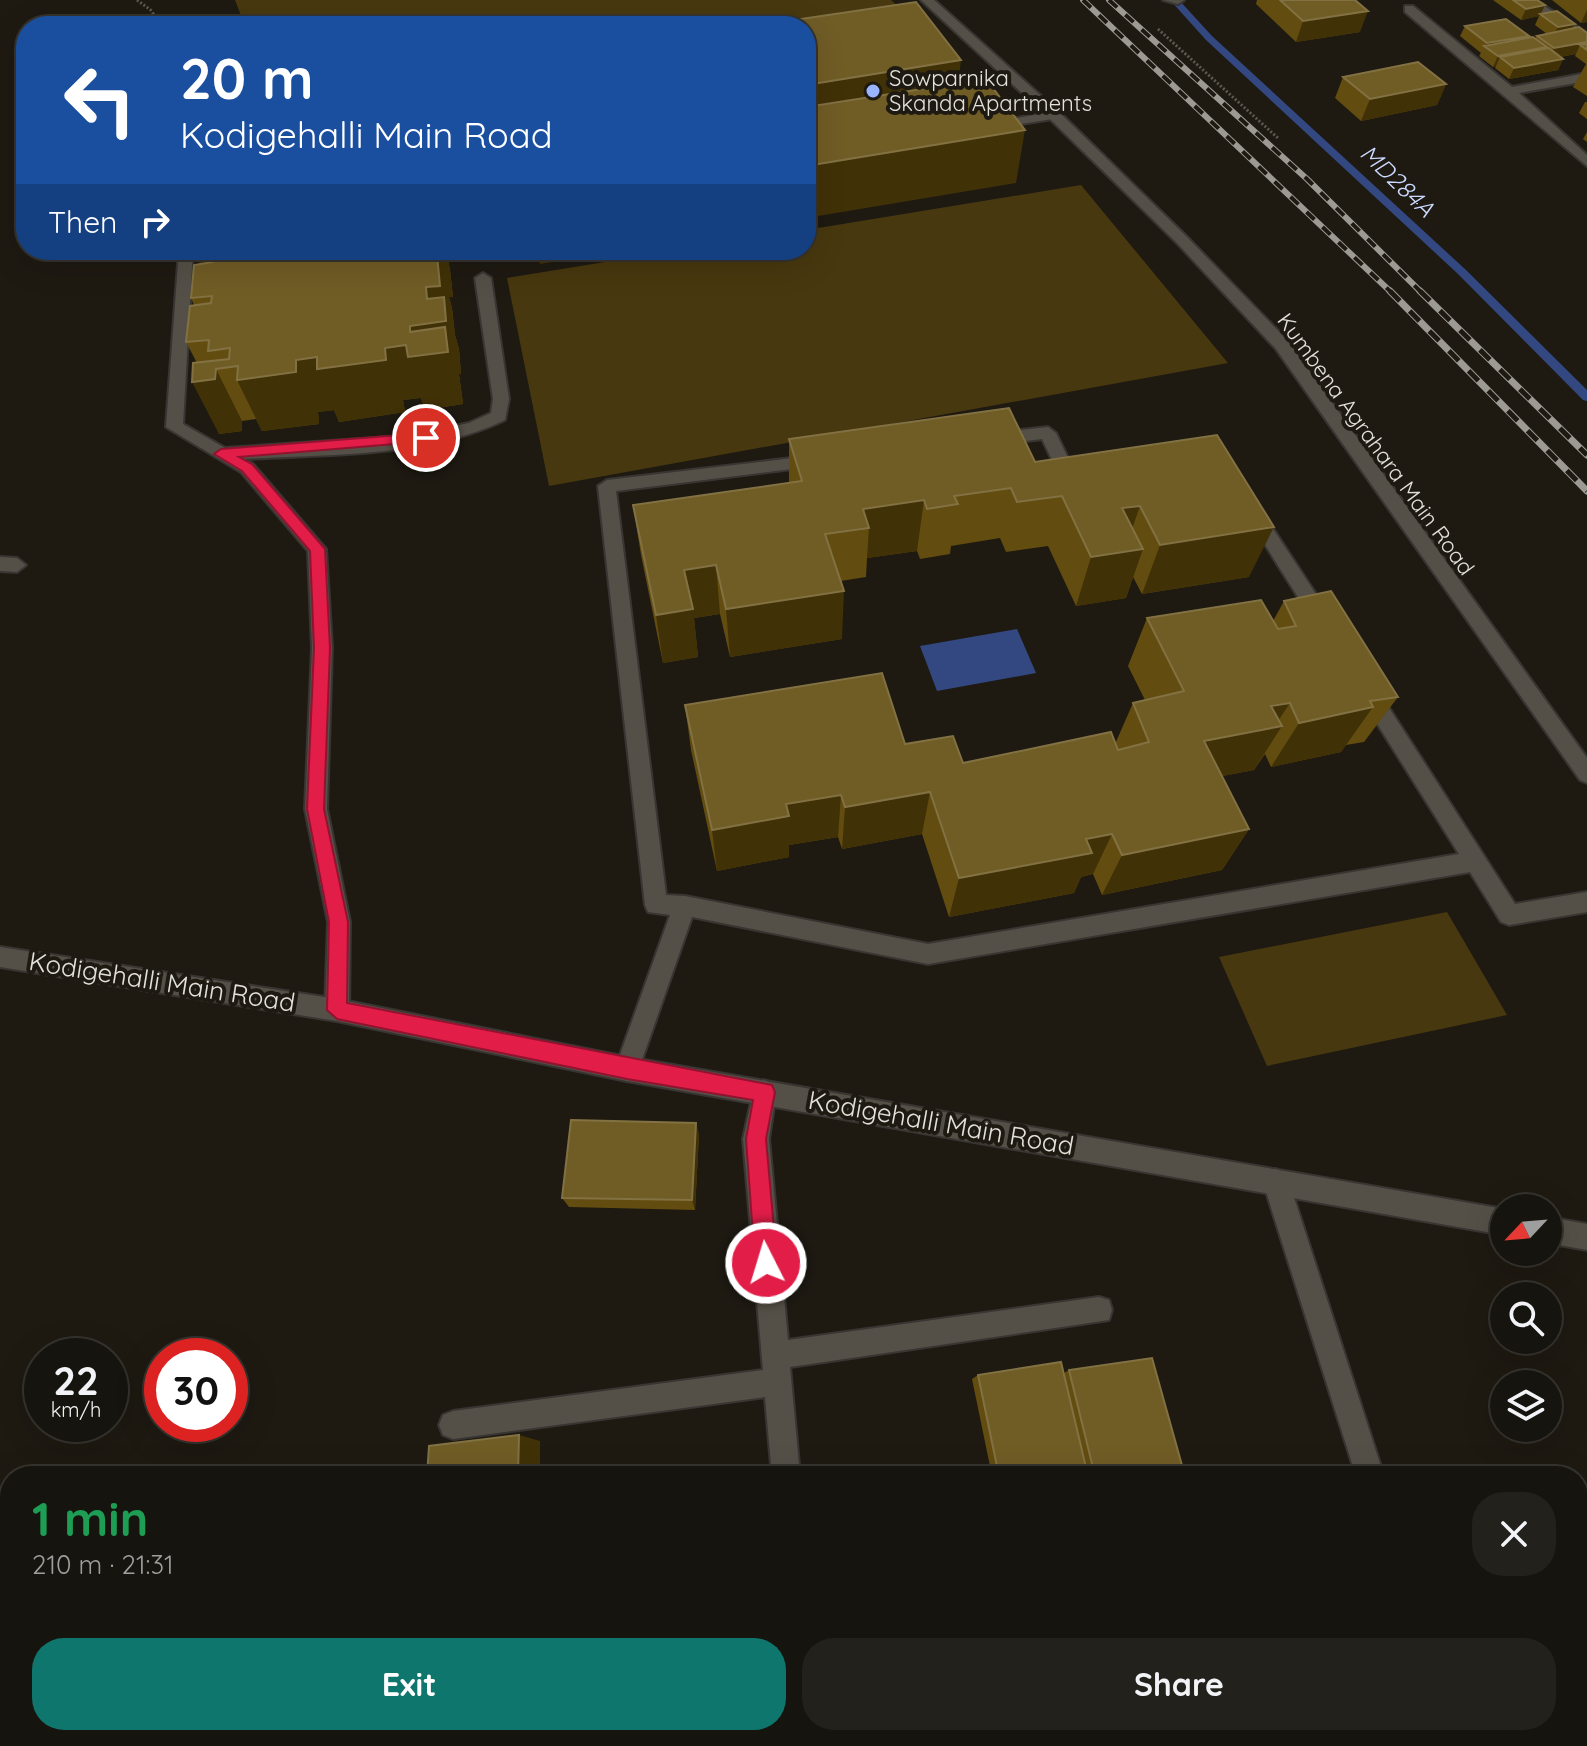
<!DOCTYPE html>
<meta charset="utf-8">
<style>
body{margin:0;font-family:Quicksand,sans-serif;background:#23211c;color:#f1f3f6;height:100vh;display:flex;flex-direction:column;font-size:30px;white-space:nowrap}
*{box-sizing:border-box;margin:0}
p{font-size:26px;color:#9e9e9e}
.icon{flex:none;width:44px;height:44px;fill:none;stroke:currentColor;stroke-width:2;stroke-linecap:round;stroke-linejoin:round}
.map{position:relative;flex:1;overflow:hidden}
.details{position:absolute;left:0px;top:1466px;width:1588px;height:280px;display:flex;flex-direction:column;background:#16140e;border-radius:32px 32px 0 0;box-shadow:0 8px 32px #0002,0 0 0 2px #35332e}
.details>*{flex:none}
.hud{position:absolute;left:16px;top:16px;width:800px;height:244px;border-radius:32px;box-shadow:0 8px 32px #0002,0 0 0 2px #35332e;background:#1a4fa0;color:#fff;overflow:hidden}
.needle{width:52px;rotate:244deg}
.fabs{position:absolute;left:1490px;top:1194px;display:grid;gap:16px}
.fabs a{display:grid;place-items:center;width:72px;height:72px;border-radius:50%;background:#16140e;box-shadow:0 8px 32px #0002,0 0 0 2px #35332e;font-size:40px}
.speed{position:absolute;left:24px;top:1338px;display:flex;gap:16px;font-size:40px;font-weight:700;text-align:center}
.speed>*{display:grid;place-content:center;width:104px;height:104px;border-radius:50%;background:#16140e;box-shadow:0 8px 32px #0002,0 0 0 2px #35332e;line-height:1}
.speed small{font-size:20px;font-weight:400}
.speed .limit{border:12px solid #d22;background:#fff;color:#111}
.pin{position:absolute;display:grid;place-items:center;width:68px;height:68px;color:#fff;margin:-34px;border:4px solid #fff;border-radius:50%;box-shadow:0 2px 8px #0007}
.me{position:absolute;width:88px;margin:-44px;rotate:355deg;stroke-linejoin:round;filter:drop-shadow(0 0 6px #0008)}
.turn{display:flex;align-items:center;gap:28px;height:168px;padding:0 32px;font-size:36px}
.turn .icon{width:104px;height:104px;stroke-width:2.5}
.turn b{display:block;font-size:56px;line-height:68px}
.then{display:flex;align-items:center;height:76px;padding:0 32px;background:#0003;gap:16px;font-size:30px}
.round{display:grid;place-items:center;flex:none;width:84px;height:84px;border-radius:32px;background:#23211c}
.headline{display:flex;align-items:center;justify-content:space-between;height:136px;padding:0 32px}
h1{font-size:48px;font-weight:700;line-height:60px;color:#1e9e55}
.primary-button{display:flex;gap:16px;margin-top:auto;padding:16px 32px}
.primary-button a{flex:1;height:92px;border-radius:32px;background:#0f766e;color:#fff;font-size:32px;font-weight:700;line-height:92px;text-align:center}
.primary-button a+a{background:#23211c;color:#f1f3f6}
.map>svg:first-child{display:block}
.green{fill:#48380f}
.water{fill:#334881}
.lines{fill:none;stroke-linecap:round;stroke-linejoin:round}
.stream{fill:#334881;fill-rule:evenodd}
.service-casing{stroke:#383532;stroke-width:4}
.minor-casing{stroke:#383532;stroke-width:4}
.tertiary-casing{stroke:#383532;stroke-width:4}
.path{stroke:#5c5951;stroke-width:3;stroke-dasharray:2 2;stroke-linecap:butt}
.service{fill:#555047;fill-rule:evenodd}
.minor{fill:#555047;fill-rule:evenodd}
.tertiary{fill:#555047;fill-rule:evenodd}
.rail-far1-casing{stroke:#9d9a93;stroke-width:6}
.rail-casing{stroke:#9d9a93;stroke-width:7}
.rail-far1{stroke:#1e1a12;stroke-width:4;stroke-dasharray:11;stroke-linecap:butt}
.rail{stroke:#1e1a12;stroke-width:5;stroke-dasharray:14;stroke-linecap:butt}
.wall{fill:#624c0f}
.shaded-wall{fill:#413107}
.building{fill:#705c25;stroke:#827142;stroke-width:2}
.route{fill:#e11d48;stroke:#92132f;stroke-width:2}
.poi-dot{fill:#98b5fd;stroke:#1e1a12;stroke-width:3}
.labels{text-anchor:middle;stroke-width:8;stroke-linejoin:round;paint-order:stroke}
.far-poi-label{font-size:22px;fill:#e3e1db;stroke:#1e1a12;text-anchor:start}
.far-street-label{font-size:22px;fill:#e3e1db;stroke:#1e1a12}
.far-water-label{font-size:24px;font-style:italic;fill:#cad9fd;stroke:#1e1a12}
.street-label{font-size:26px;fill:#e3e1db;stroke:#1e1a12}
</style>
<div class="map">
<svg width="1587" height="1746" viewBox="0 0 1587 1746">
<rect width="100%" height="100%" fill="#1e1a12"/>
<path class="green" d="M 235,0 L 891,0 L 942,46 L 806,26 L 245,26 Z
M 1081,185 L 1228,363 L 549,486 L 507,278 L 679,250 L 806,250 L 806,230 Z
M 1447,912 L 1507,1015 L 1267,1066 L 1219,957 Z"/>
<path class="water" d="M 1017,629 L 1036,673 L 937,691 L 920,646 Z"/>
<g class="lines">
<path class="stream" d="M 1170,0 L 1179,0 L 1212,36 L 1466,270 L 1587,390 L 1587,401 L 1583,400 L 1458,274 L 1206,40 Z"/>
<g class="service-casing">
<path id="service" d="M 1054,111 L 1059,112 L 1059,118 L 988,129 L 981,125 Z
M 179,250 L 193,250 L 183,424 L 225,448 L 406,436 L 469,423 L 491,413 L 493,399 L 475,278 L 483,273 L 491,278 L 509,399 L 505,420 C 425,458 331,454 244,459 L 253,464 L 326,549 L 332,648 L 327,809 L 350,922 L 349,1010 L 345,1018 L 337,1021 L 329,1018 L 325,1010 L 328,922 L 305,809 L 312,648 L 308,551 L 241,472 L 166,427 Z
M 1048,427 L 1056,433 L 1080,483 L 1077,487 L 1065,487 L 1042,439 L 995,445 L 986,439 L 995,433 Z
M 818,455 L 824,457 L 824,465 L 616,491 L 666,895 L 685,896 L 928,944 L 1459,854 L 1361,698 L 1358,692 L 1361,686 L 1375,686 L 1515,904 L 1587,892 L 1587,912 L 1509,925 L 1501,922 L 1470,872 L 928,964 L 692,917 L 636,1077 L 627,1081 L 618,1077 L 615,1069 L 670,915 L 648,912 L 645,905 L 598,486 L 607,480 Z
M 1254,507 L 1260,509 L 1329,614 L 1332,619 L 1329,624 L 1315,624 L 1245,513 Z
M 0,557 L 17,558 L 26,565 L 17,572 L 0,571 Z"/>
</g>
<g class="minor-casing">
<path id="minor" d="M 1163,0 L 1184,0 L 1178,4 Z
M 1521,0 L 1535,0 L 1587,33 L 1587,43 Z
M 1405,6 L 1413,6 L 1512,87 L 1587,73 L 1587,81 L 1519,93 L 1587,155 L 1587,166 L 1405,12 Z
M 764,1080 L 773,1084 L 776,1092 L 769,1139 L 788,1340 L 1099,1297 L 1109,1300 L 1112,1310 L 1109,1320 L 790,1367 L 800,1476 L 772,1476 L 765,1397 L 453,1439 L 443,1435 L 439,1425 L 443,1415 L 453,1411 L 763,1370 L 743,1139 L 755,1084 Z
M 1276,1169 L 1285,1173 L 1289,1182 L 1384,1476 L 1356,1476 L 1263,1182 L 1267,1173 Z
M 801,1736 L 833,1736 L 834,1746 L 802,1746 Z
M 1167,1736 L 1213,1736 L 1209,1746 L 1163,1746 Z
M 1438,1736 L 1470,1736 L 1473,1746 L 1441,1746 Z"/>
</g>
<g class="tertiary-casing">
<path id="tertiary" d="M 921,0 L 934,0 L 1059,112 L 1186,236 L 1288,341 L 1587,758 L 1587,783 L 1580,780 L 1276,349 L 1176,242 L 1049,118 Z
M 0,947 L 337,999 L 627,1057 L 1504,1209 L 1504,1235 L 627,1081 L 337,1021 L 0,967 Z
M 1548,1217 L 1587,1224 L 1587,1250 L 1548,1243 Z"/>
</g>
<path class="path" d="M 137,0 L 152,11 L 159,26
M 1158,29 L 1279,139"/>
<use href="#service" class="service"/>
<use href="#minor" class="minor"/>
<use href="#tertiary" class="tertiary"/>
<g class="rail-far1-casing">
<path id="rail-far1" d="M 1083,0 L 1392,293
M 1109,0 L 1307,179 L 1422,293"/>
</g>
<g class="rail-casing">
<path id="rail" d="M 1390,291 L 1587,491
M 1420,291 L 1587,455"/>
</g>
<use href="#rail-far1" class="rail-far1"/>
<use href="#rail" class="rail"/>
</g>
<path class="wall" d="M 1257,0 L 1355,0 L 1360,32 L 1296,42 L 1256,4 Z
M 1493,0 L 1537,0 L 1545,5 L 1540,14 L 1573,29 L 1587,33 L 1587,96 L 1573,87 L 1586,64 L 1575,56 L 1576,54 L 1560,57 L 1563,59 L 1558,70 L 1509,79 L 1495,68 L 1496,66 L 1493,67 L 1479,56 L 1481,53 L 1460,36 L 1465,26 L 1535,39 L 1537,36 L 1547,34 L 1535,25 L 1539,16 L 1521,20 Z
M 1552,0 L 1587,0 L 1587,22 L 1581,23 Z
M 1343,77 L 1446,84 L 1437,105 L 1361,121 L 1335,98 Z
M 1585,102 L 1587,102 L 1587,119 L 1579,113 Z
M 1587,132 L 1587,142 L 1583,139 Z
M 197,250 L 446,250 L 450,270 L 453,297 L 449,297 L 452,308 L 455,335 L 459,349 L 461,374 L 459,374 L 463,404 L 425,410 L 421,398 L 403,400 L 405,412 L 339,422 L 334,410 L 318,412 L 319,424 L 262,431 L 256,419 L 242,421 L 242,431 L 219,434 L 197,363 L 186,342 L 194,305 L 191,298 L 200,264 Z
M 1217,435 L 1249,577 L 1142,594 L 1133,577 L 1126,598 L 1076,606 L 1048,546 L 1006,552 L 1000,538 L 951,546 L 950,554 L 920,559 L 917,551 L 867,558 L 866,577 L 841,581 L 842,639 L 730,657 L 720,614 L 694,618 L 698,657 L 663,663 L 641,555 L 633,505 L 789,483 L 789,439 L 1035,462 Z
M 1284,601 L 1398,697 L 1364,742 L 1346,745 L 1341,752 L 1271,767 L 1265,754 L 1254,770 L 1222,776 L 1249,829 L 1222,870 L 1102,895 L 1093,874 L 1081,877 L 1074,893 L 949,917 L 922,834 L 842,849 L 838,837 L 789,845 L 789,857 L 717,871 L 691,750 L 685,705 L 905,744 L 963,763 L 1115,744 L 1133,703 L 1145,700 L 1128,666 L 1147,618 L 1273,621 Z
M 699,1134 L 695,1210 L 569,1207 L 562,1198 Z
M 1069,1370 L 1185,1476 L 992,1476 L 972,1379 L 978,1375 L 1064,1373 Z
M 1271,1736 L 1425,1736 L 1428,1746 L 1273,1746 Z"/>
<path class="shaded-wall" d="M 1545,5 L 1540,16 L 1521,20 L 1526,9 Z
M 1587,10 L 1587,22 L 1581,23 Z
M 1368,11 L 1360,32 L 1296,42 L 1303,21 Z
M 1575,24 L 1570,34 L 1552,38 L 1558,27 Z
M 1529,36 L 1524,46 L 1485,46 L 1487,43 Z
M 1587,42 L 1587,50 L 1580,45 L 1576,54 L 1549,59 L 1554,48 Z
M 1547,47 L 1541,58 L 1500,57 L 1496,66 L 1493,67 L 1498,56 Z
M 1563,59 L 1558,70 L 1509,79 L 1514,68 Z
M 961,60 L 955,112 L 806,137 L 806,85 Z
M 1446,84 L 1437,105 L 1361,121 L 1370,99 Z
M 1025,130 L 1016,183 L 806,218 L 806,166 Z
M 423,250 L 446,250 L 450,270 L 453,297 L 449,297 L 452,308 L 455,335 L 459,349 L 461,374 L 459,374 L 463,404 L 425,410 L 421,398 L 403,400 L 405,412 L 339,422 L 334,410 L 318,412 L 319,424 L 262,431 L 237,380 L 296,360 L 385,348 L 410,332 L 410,326 L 427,299 Z
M 537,250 L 621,250 L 540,264 Z
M 214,253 L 221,308 L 196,255 Z
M 216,369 L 242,421 L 242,431 L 219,434 L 192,382 Z
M 924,500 L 917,551 L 867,558 L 869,528 L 863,509 Z
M 1140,506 L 1124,552 L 1143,549 L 1126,598 L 1076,606 L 1091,557 L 1122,508 Z
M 1274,527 L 1249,577 L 1142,594 L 1160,545 Z
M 716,565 L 720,614 L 694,618 L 698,657 L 663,663 L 656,615 L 684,570 Z
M 844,591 L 842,639 L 730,657 L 726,609 Z
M 1290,703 L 1274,727 L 1282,726 L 1254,770 L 1181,784 L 1204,741 L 1271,706 Z
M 1373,707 L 1341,752 L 1271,767 L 1299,723 Z
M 930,792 L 922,834 L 842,849 L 845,807 Z
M 841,795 L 838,837 L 789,845 L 789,857 L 717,871 L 712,830 L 786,804 Z
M 1249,829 L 1222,870 L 1102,895 L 1122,855 Z
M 1112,834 L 1093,874 L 1081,877 L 1074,893 L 949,917 L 959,878 L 1086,839 Z
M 696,1123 L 699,1134 L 695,1210 L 692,1200 Z
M 519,1435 L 540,1441 L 540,1476 L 518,1476 Z"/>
<path class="building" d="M 1280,0 L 1355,0 L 1368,11 L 1303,21 Z
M 1513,0 L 1537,0 L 1545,5 L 1526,9 Z
M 916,2 L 961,60 L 806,85 L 806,26 L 754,26 Z
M 1557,11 L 1575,24 L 1558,27 L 1540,14 Z
M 1506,19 L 1529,36 L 1487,43 L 1465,26 Z
M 1579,27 L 1587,33 L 1587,42 L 1554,48 L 1537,36 Z
M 1533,37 L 1547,47 L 1498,56 L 1484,46 Z
M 1587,44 L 1587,50 L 1580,45 Z
M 1549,48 L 1563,59 L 1514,68 L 1500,57 Z
M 1418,62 L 1446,84 L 1370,99 L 1343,77 Z
M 986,79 L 1025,130 L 806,166 L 806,107 Z
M 197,250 L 423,250 L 424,257 L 437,255 L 440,286 L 426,287 L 427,299 L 444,297 L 446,321 L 410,326 L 410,332 L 445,327 L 448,352 L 408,357 L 406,345 L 385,348 L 386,360 L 317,369 L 317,357 L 296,360 L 296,372 L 237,380 L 238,366 L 216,369 L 215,379 L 192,382 L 193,363 L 229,359 L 230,348 L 208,351 L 209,340 L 186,342 L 190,306 L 211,303 L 212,296 L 191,298 L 194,265 L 213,262 L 214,253 L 196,255 Z
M 1009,408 L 1035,462 L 1217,435 L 1274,527 L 1160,545 L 1140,506 L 1122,508 L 1143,549 L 1091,557 L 1062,496 L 1017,502 L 1011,488 L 954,496 L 958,504 L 927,509 L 924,500 L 863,509 L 869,528 L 825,534 L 844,591 L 726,609 L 716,565 L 684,570 L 693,609 L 656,615 L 633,505 L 802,481 L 789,439 Z
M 1331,591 L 1398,697 L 1370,701 L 1373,707 L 1299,723 L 1290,703 L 1271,706 L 1282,726 L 1204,741 L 1249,829 L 1122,855 L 1112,834 L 1086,839 L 1092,853 L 959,878 L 930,792 L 845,807 L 841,795 L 786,804 L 789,816 L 712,830 L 685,705 L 882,673 L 905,744 L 953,736 L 963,763 L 1111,732 L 1118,750 L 1149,742 L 1133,703 L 1184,691 L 1147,618 L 1261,600 L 1278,629 L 1296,626 L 1284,601 Z
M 571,1120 L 696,1123 L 692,1200 L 562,1198 Z
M 1152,1358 L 1185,1476 L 1095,1476 L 1069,1370 Z
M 1061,1362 L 1088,1476 L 999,1476 L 978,1375 Z
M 519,1435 L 518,1476 L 427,1476 L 429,1446 Z
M 1286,1736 L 1425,1736 L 1428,1746 L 1289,1746 Z"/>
<path class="route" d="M 426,433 L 431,434 L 431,441 L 239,457 L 252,464 L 325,549 L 330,648 L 324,809 L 348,922 L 347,1003 L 772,1085 L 775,1092 L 766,1139 L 777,1263 L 774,1271 L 766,1274 L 759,1271 L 755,1263 L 746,1139 L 753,1100 L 627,1079 L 337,1019 L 327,1010 L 329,922 L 307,809 L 314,648 L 310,551 L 242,471 L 214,454 L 221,449 Z"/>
<circle class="poi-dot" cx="873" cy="91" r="8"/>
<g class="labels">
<g class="far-poi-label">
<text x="889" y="86">Sowparnika<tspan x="889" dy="25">Skanda Apartments</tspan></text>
</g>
<g class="far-street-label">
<text transform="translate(1376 444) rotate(54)" y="8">Kumbena Agrahara Main Road</text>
</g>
<g class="far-water-label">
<text transform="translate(1397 181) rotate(44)" y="8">MD284A</text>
</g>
<g class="street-label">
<text transform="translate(162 982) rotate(9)" y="9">Kodigehalli Main Road</text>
<text transform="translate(941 1123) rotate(10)" y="9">Kodigehalli Main Road</text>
</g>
</g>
</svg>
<div class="fabs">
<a><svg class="needle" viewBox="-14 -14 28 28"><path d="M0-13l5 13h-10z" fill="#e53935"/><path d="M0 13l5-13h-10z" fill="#9e9e9e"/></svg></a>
<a><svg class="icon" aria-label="search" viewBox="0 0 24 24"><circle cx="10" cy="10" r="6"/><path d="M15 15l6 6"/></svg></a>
<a><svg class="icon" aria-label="layers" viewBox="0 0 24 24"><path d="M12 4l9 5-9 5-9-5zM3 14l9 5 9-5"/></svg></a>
</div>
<div class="speed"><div>22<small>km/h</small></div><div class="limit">30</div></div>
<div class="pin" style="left:426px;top:438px;background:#d93025"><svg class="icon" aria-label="arrive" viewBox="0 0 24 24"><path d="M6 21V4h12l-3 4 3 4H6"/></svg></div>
<svg class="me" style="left:766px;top:1263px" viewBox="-20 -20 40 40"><circle r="17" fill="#e11d48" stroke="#fff" stroke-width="3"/><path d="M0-11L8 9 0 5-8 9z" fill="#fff"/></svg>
<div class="hud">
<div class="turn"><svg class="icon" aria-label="left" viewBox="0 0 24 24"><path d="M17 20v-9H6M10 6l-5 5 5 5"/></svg><div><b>20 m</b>Kodigehalli Main Road</div></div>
<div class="then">Then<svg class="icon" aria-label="right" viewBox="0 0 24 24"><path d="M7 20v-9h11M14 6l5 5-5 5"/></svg></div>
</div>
<section class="details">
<div class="headline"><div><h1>1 min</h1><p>210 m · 21:31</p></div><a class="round"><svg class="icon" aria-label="close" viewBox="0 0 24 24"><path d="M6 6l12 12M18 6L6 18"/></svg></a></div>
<div class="primary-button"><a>Exit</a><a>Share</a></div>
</section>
</div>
